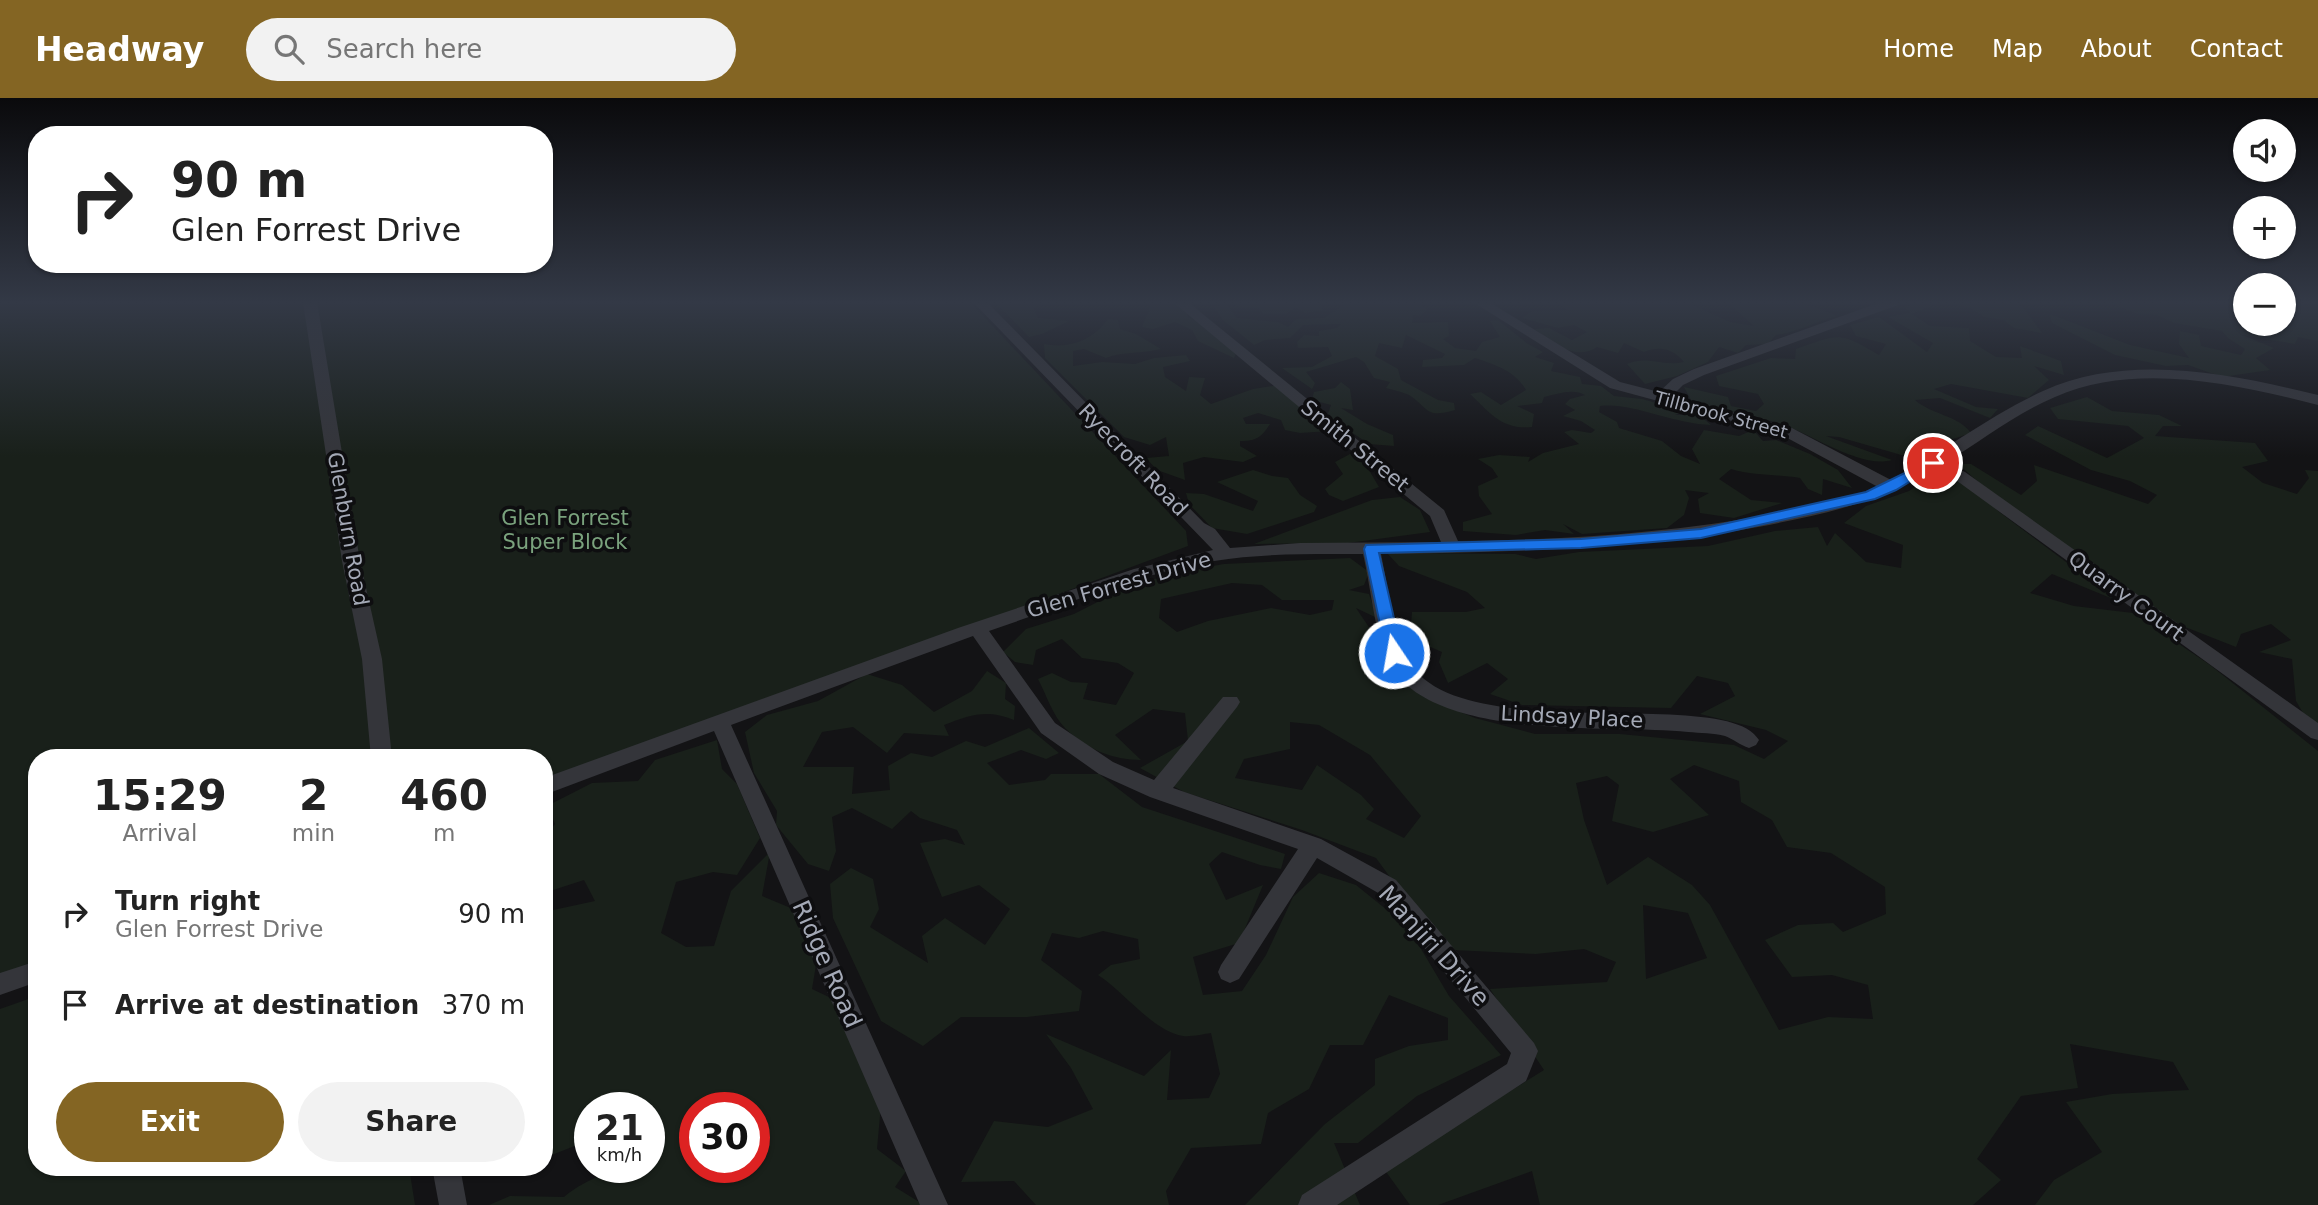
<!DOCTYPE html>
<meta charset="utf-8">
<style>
body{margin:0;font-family:"DejaVu Sans",sans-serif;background:#f2f2f2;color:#222;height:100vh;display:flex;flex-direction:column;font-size:26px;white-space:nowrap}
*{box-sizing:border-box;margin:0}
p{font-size:23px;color:#767676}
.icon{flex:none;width:38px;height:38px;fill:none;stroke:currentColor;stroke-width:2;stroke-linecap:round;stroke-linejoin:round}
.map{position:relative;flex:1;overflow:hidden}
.side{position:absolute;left:28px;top:651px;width:525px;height:427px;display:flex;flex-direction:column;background:#fff;border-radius:28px;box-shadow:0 2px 5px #0004}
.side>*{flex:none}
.top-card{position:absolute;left:28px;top:28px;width:525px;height:147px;border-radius:28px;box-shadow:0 2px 5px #0004;background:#fff;color:#222;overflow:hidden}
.tools{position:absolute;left:2233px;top:21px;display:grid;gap:14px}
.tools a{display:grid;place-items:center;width:63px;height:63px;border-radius:50%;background:#fff;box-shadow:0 2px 5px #0004;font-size:35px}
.speed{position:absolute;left:574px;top:994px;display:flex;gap:14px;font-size:35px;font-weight:700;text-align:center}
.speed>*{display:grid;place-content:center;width:91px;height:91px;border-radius:50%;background:#fff;box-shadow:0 2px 5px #0004;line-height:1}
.speed small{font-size:18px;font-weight:400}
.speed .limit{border:10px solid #d22;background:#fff;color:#111}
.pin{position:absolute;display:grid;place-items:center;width:60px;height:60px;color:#fff;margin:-30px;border:4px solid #fff;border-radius:50%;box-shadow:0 2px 7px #0007}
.me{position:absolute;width:77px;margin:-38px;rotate:348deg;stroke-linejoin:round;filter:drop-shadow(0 0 5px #0008)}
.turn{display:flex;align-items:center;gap:24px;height:147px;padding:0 28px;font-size:32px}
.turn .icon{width:91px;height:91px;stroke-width:2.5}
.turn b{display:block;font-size:49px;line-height:60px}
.eta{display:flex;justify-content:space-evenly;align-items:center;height:119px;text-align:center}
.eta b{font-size:42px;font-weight:600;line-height:49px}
.cta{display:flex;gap:14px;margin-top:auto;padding:14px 28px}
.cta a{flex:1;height:80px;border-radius:42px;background:#846523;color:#fff;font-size:28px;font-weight:600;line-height:80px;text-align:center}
.cta a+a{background:#f2f2f2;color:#222}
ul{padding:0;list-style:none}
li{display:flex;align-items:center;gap:21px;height:91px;padding:0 28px}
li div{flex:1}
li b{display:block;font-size:26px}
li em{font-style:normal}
header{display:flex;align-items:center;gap:42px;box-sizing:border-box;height:98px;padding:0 35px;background:#846523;color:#fff}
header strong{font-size:33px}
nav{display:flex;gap:38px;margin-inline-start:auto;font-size:24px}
.search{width:490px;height:63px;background:#f2f2f2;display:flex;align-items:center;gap:18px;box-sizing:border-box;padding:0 24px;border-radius:38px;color:#767676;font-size:26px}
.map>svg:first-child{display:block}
.green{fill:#19201a;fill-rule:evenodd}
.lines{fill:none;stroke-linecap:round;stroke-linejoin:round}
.minor{fill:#34353a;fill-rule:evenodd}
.route{fill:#1a73e8;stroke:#114b97;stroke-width:2}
.labels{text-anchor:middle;stroke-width:7;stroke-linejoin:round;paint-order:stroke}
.far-street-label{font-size:18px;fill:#a4a9b6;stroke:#0e0e10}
.street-label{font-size:21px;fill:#a4a9b6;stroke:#0e0e10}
.park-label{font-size:21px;fill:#7aa27d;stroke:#0e0e10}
.near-street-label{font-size:24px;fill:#a4a9b6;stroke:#0e0e10}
</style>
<header>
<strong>Headway</strong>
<div class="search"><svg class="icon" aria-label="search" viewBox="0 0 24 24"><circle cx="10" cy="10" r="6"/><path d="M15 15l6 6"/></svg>Search here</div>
<nav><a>Home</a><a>Map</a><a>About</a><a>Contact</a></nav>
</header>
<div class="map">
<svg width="2318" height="1107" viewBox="0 0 2318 1107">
<rect width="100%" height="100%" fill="#131315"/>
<path class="green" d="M 0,204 L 970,204 L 1186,433 L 1188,448 L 544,687 L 544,660 L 37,660 L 37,868 L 0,882 Z
M 995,204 L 1051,204 L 1033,209 L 1038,220 L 1069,223 L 1042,236 L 1029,239 Z
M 1150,204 L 1185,204 L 1188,219 L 1216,229 L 1238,251 L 1234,260 L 1198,243 L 1192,232 L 1175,224 L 1153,231 L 1142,229 L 1150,210 Z
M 1239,204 L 1416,204 L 1427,211 L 1421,218 L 1413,217 L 1412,225 L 1448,224 L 1449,238 L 1443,241 L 1455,250 L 1476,253 L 1482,244 L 1500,239 L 1490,223 L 1498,222 L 1528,246 L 1543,254 L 1535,259 L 1554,265 L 1551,273 L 1580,279 L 1582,286 L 1601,288 L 1614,298 L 1642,301 L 1685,313 L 1675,317 L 1699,317 L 1711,327 C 1673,326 1632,304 1600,308 L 1599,314 L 1617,324 L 1619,330 L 1662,343 L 1681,358 L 1700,366 L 1692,351 L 1704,332 L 1739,338 L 1753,332 L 1763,343 L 1776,342 L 1810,356 L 1838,372 L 1852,390 L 1823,381 L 1822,397 L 1808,391 L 1800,380 C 1776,376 1754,378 1731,371 L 1719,381 L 1751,402 L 1782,405 L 1734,420 L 1700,415 L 1698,401 L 1709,395 L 1685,392 L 1689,400 L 1684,417 L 1667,430 L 1582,436 L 1563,426 L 1574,436 L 1545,432 L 1516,437 L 1463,433 L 1463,424 L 1492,416 L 1479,398 L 1478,388 L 1498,379 L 1492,370 L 1478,361 L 1499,357 L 1530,359 L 1528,364 L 1543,355 L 1579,346 L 1564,334 L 1572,332 L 1591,335 L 1595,332 L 1581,323 L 1563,318 L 1575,312 L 1565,306 L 1570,301 L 1585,297 C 1573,290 1557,296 1544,299 L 1542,305 L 1517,308 L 1534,316 L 1532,329 C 1502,332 1490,315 1470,296 L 1481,294 L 1501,307 L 1526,292 C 1515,273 1496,267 1475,260 L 1464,267 L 1422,269 L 1423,262 L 1442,260 L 1445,256 L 1406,237 L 1402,250 L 1379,245 L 1375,258 L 1398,271 L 1401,282 L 1438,302 L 1454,305 L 1455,312 C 1425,321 1429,310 1409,297 C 1403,294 1393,292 1386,290 L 1390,284 L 1374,280 L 1364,264 L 1356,259 L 1306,274 L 1315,285 L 1312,291 L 1282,270 L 1312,269 L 1332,258 L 1328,249 L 1298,250 L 1297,244 L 1304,237 L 1319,238 L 1319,233 L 1337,230 L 1341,226 L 1303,227 L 1290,240 L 1265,242 L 1254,247 L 1223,222 L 1213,208 L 1227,207 L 1237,220 L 1278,224 L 1288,229 L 1296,221 L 1324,220 L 1344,207 L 1335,204 L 1319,204 L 1323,212 L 1305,215 L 1296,209 L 1286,216 L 1264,216 L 1258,210 L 1236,208 Z
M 1557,204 L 1686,204 L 1730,224 L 1754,228 L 1727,204 C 1766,204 1802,200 1837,218 C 1816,224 1797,234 1776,237 L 1768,246 L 1746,247 L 1738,255 L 1719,249 L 1708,264 L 1677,278 L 1645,286 L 1627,266 C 1649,257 1660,269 1684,264 C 1672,250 1660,248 1644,254 L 1624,245 L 1618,255 L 1597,249 C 1576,264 1552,244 1534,231 L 1549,230 L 1572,242 L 1587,234 L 1574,227 L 1558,230 L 1522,220 L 1532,213 L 1568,212 Z
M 1922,204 L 1991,204 L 2022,208 L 2042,235 L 2014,230 L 2003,222 L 1984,219 L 1971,210 L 1952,206 L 1937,205 L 1912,216 L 1930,228 L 1969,230 L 1970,243 L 1996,259 L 2022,260 L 2020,248 L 2061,263 L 2064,277 L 2034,268 L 2049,282 L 2028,300 L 1951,286 L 1934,291 L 1976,309 L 1998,311 L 1990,320 L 1940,300 L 1915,302 C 1932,317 1958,317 1971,335 L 1923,351 L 1929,365 L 1839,339 L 1826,338 L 1892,362 C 1860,371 1812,336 1781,326 C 1752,317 1722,312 1692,304 L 1684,289 L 1728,299 L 1731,308 L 1756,313 L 1764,306 L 1758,296 L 1719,288 L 1716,278 L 1771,260 L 1795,261 L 1796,251 C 1840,236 1838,233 1879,257 L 1886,246 L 1856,238 L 1850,227 L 1879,219 L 1927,254 L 1933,245 L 1888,219 L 1910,215 L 1905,209 Z
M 2109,204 L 2245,204 L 2245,226 L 2284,226 L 2284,204 L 2318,204 L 2318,243 L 2298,239 L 2295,246 L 2242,237 L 2274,250 L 2256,260 L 2270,272 L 2222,279 L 2188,267 L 2166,268 L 2115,257 L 2052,225 L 2050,216 L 2130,247 L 2189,260 L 2179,246 L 2180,233 L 2199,237 L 2201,248 L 2241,257 L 2245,251 L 2228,240 L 2222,233 L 2174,225 L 2157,217 L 2137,216 Z
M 1108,221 L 1118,222 L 1120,231 L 1136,236 L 1161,251 C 1142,256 1124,253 1106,260 L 1084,251 L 1073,253 L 1073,268 L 1102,264 L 1135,266 L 1154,260 L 1186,257 L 1190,263 L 1163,269 L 1165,279 L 1186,293 L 1189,279 L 1205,280 L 1200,297 L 1211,306 L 1253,291 L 1279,287 L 1330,333 L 1300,335 L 1285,332 L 1281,322 L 1258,315 L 1243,320 L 1246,326 L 1270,326 C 1261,340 1256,343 1240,343 L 1240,348 L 1257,358 L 1243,364 L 1204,359 L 1183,365 L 1185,382 L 1157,372 L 1146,360 L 1169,358 L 1166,339 L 1150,347 L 1124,339 L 1045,260 L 1044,246 C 1069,251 1092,243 1108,221 Z
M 1341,284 L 1350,291 L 1353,312 L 1341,310 L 1367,326 L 1393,337 L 1394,348 L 1369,346 L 1327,318 L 1331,307 L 1312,302 L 1314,294 L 1335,290 Z
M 2087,299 L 2112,313 L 2159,317 L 2182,328 L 2163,328 L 2155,338 L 2255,345 L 2268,363 L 2242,369 L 2263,385 L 2297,396 L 2309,380 L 2305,372 L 2318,373 L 2318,634 L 2313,632 L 2296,603 L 2292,561 L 2259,554 L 2291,542 L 2271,526 L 2241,536 L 2236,549 L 2175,525 L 2001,404 L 1958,366 L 1971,366 L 2021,397 L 2037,383 L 2034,367 L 2148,406 L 2157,397 L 2130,383 L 2091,372 L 2025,337 L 2038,328 L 2107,360 L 2144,340 L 2128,328 L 2058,321 L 2050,310 Z
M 1350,356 L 1363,362 L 1379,389 L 1343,403 L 1329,397 L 1325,391 L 1343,376 L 1335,364 Z
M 1253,372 L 1272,378 L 1288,380 L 1300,397 L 1317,408 L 1314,414 L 1247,436 L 1212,430 L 1189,406 L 1186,395 L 1204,396 L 1253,413 L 1258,403 L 1217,384 Z
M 1933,376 L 1959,378 L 1968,382 L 1998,413 L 2118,503 L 2052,476 L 2030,495 L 2074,508 L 2133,515 L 2210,567 L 2318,653 L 2318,1107 L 2035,1107 L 2054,1082 L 2102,1054 L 2066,1004 L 2112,996 L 2189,992 L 2173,964 L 2070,946 L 2078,990 L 2021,998 L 1977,1061 L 2001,1082 L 1973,1107 L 1540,1107 L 1532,1073 L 1438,1107 L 1410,1107 L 1384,1071 L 1544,972 L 1490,891 L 1607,884 L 1616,864 L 1584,851 L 1536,856 L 1453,852 L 1406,801 L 1376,760 L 1302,732 L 1184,694 L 1140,670 L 1188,643 L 1185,615 L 1153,611 L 1115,637 L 1141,662 C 1113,662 1086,651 1065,630 C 1053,618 1046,596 1038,581 L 1052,575 L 1071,584 L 1088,585 L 1083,601 L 1116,607 L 1134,575 L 1118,565 L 1082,560 L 1062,541 L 1036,552 L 1033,567 L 1015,564 L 1003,554 L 1026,531 L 1074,516 L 1119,493 L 1173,475 L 1224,466 L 1350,460 L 1369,474 L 1364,487 L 1349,492 L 1369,496 L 1377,520 L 1356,510 L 1385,553 L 1392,568 L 1424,599 L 1475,620 L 1535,636 L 1620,636 L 1734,647 L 1764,661 L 1788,643 L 1766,632 L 1700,616 L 1735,598 L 1728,585 L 1697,578 L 1671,610 L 1522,607 L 1490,596 L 1508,581 L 1487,565 L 1448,585 L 1439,564 L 1442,554 L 1410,540 L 1412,514 L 1466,514 L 1485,510 L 1467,494 L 1399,468 L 1387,455 L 1515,456 L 1536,461 L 1579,454 L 1708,448 L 1775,433 L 1818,429 L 1827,448 L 1835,435 L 1866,464 L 1901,470 L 1903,447 L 1844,425 L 1866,408 L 1909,393 ZM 1232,485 L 1262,487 L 1282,502 L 1334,502 L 1332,512 L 1310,517 L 1271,510 L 1208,523 L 1177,534 L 1159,520 L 1161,501 ZM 1290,624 L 1319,627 L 1370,657 L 1421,718 L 1404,740 L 1366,721 L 1374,711 L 1361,697 L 1317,667 L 1302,692 L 1235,680 L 1244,661 L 1290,651 ZM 1694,667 L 1739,683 L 1741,704 L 1772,722 L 1787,749 L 1831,755 L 1885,789 L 1886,816 L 1843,834 L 1833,825 L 1798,827 L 1765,842 L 1792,879 L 1832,877 L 1868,887 L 1873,921 L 1828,919 L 1779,932 L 1710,807 L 1692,787 L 1648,759 L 1607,787 L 1584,722 L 1576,685 L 1607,678 L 1619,687 L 1612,723 L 1653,734 L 1709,717 L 1670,681 ZM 1643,807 L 1688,815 L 1707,860 L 1646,881 Z
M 1400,399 L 1420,412 L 1430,434 L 1348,445 L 1254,446 L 1372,402 Z
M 987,573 L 1006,585 L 1005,601 L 1015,608 L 1014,622 C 986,611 971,617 944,627 L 949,638 L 904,635 L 887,655 L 853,629 L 822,634 L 803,669 L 854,669 L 852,696 L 890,692 L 888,668 L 911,655 L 932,659 L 966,643 L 985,649 L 1029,630 L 1059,655 L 1046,661 L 1021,652 L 987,665 L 1009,687 L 1045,682 L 1051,676 L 1099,676 L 1142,709 L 1285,756 L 1281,771 L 1260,767 L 1222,754 L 1209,766 L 1226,802 L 1263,787 L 1239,845 L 1193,859 L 1203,897 L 1242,893 L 1266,857 L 1293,799 L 1319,775 L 1356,787 L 1408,829 L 1449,898 L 1501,957 L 1417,998 L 1358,1045 L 1334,1045 L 1360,1107 L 1245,1107 L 1325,1026 L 1375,987 L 1375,961 L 1409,948 L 1448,942 L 1448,920 L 1389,897 L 1363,947 L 1330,947 L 1309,991 L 1268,1015 L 1261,1046 L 1191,1050 L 1166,1093 L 1169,1107 L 1036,1107 L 1014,1083 L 961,1084 L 994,1023 L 1048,1029 L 1093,1011 L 1071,970 L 1046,936 L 1144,978 L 1171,952 L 1167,1002 L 1209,1000 L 1220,976 L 1211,935 C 1203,936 1192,939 1183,938 C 1154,934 1123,893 1098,877 L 1111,867 L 1140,861 L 1138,841 L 1103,833 L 1079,840 L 1052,835 L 1041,862 L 1082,893 L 1079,913 L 1027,919 L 961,919 L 923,948 L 881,923 L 833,820 L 830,786 L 851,770 L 873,781 L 879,811 L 870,829 L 928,865 L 922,838 L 945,820 L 985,847 L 1010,811 L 979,787 L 942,799 L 920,745 L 945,741 L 965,747 L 957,732 L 920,720 L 911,713 L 892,731 L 852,710 L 832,719 L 836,753 L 829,773 L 808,766 L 776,727 L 777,713 L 754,675 L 745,634 L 767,617 L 818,603 L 867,576 L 902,587 L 934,614 L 972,593 Z
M 717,642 L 722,671 L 737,686 L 760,740 L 737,777 L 713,774 L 676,784 L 661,835 L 686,849 L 714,848 L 731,793 L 770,754 L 762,798 L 793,811 L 817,861 L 812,891 L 833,901 L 881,1007 L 877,1051 L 906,1073 L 895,1089 L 924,1107 L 489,1107 L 510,1098 L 564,1099 C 588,1079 618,1069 649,1069 L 649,1010 L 590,1010 L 590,1042 L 544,1060 L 544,814 L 595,803 L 584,782 L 544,795 L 544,739 L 555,726 L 547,708 L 592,685 L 638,683 L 655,662 ZM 695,1010 L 754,1010 L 754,1069 L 695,1069 Z
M 37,898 L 37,1069 L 409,1069 L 415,1107 L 0,1107 L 0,911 Z"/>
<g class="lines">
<path class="minor" d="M 303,204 L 317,204 L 360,463 L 382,561 L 392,660 L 371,660 L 362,561 L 342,463 Z
M 973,204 L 987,204 L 1204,425 L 1215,431 L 1230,450 L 1300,445 L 1441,444 L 1430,418 L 1173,204 L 1188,204 L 1444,412 L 1458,443 C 1565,442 1669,435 1774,416 C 1809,409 1845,404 1878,389 L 1780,336 L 1610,290 L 1473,204 L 1489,204 L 1620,284 L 1659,294 L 1673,281 L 1694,271 L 1881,204 L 1900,204 L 1898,207 L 1704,277 L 1683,287 L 1672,298 L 1792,330 L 1891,382 C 1942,355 1990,317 2043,293 C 2128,254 2232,276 2318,297 L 2318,307 C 2236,286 2136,263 2055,299 C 2017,315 1981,343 1945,365 L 1965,374 L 2318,625 L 2318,642 L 2311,640 L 1953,380 L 1934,371 C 1874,406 1825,416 1758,429 C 1633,452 1507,454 1381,456 C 1388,489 1394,546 1415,572 C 1477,647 1729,588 1759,642 L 1756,647 L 1749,650 C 1740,647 1733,641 1725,638 C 1714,635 1700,635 1688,634 C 1608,625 1419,647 1384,555 C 1374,527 1370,485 1363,456 C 1313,456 1263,455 1214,463 C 1137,476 1063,508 989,533 L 1055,625 L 1113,664 L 1154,682 L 1223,599 L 1237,599 L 1240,604 L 1237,609 L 1173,690 L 1321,741 L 1396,782 L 1534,945 L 1538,953 L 1526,983 L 1337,1107 L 1298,1107 L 1302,1097 L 1507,966 L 1511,955 L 1380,796 L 1317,760 L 1239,881 L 1230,885 L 1221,881 L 1218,874 L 1221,867 L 1298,751 L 1150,699 L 1099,676 L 1041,635 L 973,538 L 731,627 L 948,1107 L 920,1107 L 714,633 L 544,697 L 544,680 L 958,530 L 1134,471 L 1213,452 Z
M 37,863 L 37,884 L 0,897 L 0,875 Z
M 432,1069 L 460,1069 L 467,1107 L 439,1107 Z"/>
</g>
<linearGradient id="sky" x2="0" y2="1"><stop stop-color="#0a0a0c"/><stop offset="0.57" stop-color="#333946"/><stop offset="1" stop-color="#333946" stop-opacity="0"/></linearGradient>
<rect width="2318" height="359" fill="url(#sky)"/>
<path class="route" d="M 1933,361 L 1937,362 L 1937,367 L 1896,392 L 1875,401 L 1701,440 L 1581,450 L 1379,455 L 1402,555 L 1394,561 L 1386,555 L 1364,451 L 1366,447 L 1581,441 L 1701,431 L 1866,394 Z"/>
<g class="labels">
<g class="far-street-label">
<text transform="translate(1721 317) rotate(15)" y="6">Tillbrook Street</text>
</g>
<g class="street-label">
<text transform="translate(1355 348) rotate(39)" y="7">Smith Street</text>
<text transform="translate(1133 362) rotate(46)" y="7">Ryecroft Road</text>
<text transform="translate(348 431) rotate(80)" y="7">Glenburn Road</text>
<text transform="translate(1119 487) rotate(-16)" y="7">Glen Forrest Drive</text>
<text transform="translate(2126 498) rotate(36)" y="7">Quarry Court</text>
<text transform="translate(1572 619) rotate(3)" y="7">Lindsay Place</text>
</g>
<g class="park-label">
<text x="565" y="427">Glen Forrest<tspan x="565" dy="24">Super Block</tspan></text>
</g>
<g class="near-street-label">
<text transform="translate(1434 848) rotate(48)" y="8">Manjiri Drive</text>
<text transform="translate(827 866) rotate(66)" y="8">Ridge Road</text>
</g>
</g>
</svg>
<div class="tools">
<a><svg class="icon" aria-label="sound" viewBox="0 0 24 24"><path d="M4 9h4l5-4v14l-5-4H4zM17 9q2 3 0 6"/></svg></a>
<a>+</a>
<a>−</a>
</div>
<div class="speed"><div>21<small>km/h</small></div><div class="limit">30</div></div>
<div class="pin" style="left:1933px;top:365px;background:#d93025"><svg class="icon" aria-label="arrive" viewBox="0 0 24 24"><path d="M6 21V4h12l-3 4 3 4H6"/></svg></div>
<svg class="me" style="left:1394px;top:555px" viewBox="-20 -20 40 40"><circle r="17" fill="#1a73e8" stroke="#fff" stroke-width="3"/><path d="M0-11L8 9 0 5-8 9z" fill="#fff"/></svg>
<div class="top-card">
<div class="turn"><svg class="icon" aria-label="right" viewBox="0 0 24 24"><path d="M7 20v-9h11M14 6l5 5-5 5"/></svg><div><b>90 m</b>Glen Forrest Drive</div></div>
</div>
<section class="side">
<div class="eta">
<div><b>15:29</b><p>Arrival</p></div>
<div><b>2</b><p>min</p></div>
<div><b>460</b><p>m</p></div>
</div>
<ul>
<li><svg class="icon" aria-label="right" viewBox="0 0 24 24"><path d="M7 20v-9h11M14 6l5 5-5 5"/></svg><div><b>Turn right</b><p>Glen Forrest Drive</p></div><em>90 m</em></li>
<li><svg class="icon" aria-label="arrive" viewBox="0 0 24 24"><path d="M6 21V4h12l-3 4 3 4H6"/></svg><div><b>Arrive at destination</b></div><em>370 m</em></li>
</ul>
<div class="cta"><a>Exit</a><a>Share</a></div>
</section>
</div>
